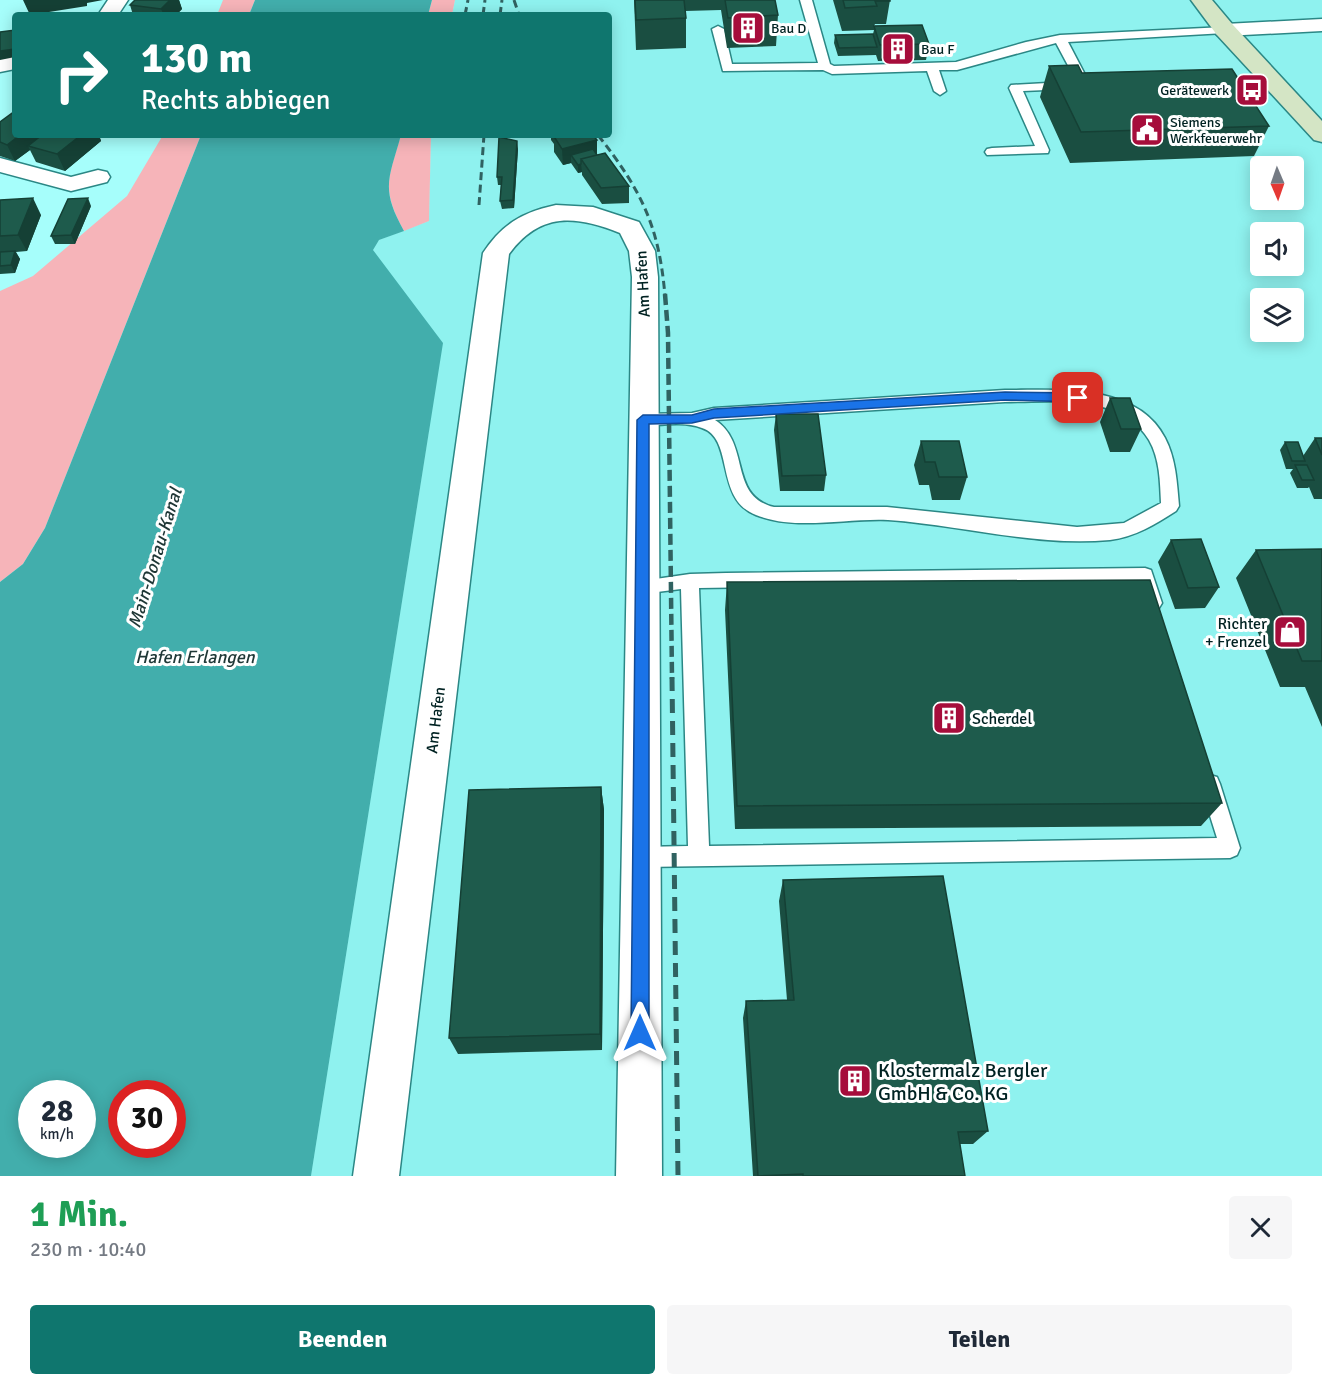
<!DOCTYPE html>
<html lang="de">
<meta charset="utf-8">
<style>
body{margin:0;font-family:Signika,sans-serif;background:#f6f6f7;color:#1f2937;height:100vh;display:flex;flex-direction:column;font-size:22px;white-space:nowrap}
*{box-sizing:border-box;margin:0}
p{font-size:20px;color:#747a83}
.icon{flex:none;width:33px;height:33px;fill:none;stroke:currentColor;stroke-width:2;stroke-linecap:round;stroke-linejoin:round}
.map{position:relative;height:1176px;overflow:hidden}
.details{display:flex;flex-direction:column;background:#fff;flex:1}
.details>*{flex:none}
.banner{position:absolute;left:12px;top:12px;width:600px;height:126px;border-radius:6px;box-shadow:0 3px 15px #0003;background:#0f766e;color:#fff;overflow:hidden}
.needle{width:39px;rotate:178deg}
.controls{position:absolute;left:1250px;top:156px;display:grid;gap:12px}
.controls a{display:grid;place-items:center;width:54px;height:54px;border-radius:6px;background:#fff;box-shadow:0 3px 15px #0003;font-size:30px}
.speed{position:absolute;left:18px;top:1080px;display:flex;gap:12px;font-size:30px;font-weight:700;text-align:center}
.speed>*{display:grid;place-content:center;width:78px;height:78px;border-radius:50%;background:#fff;box-shadow:0 3px 15px #0003;line-height:1}
.speed small{font-size:15px;font-weight:400}
.speed .limit{border:9px solid #d22;background:#fff;color:#111}
.pin{position:absolute;display:grid;place-items:center;width:51px;height:51px;color:#fff;margin:-26px;border-radius:12px;box-shadow:0 3px 9px #0006}
.me{position:absolute;width:66px;margin:-33px;rotate:0deg;stroke-linejoin:round;filter:drop-shadow(0 0 4px #0008)}
.turn{display:flex;align-items:center;gap:21px;height:126px;padding:0 30px;font-size:27px}
.turn .icon{width:78px;height:78px;stroke-width:2.5}
.turn b{display:block;font-size:42px;line-height:51px}
.round{display:grid;place-items:center;flex:none;width:63px;height:63px;border-radius:6px;background:#f6f6f7}
.overview{display:flex;align-items:center;justify-content:space-between;height:102px;padding:0 30px}
h1{font-size:36px;font-weight:700;line-height:45px;color:#1e9e55}
.button{display:flex;gap:12px;margin-top:auto;padding:12px 30px}
.button a{flex:1;height:69px;border-radius:6px;background:#0f766e;color:#fff;font-size:24px;font-weight:700;line-height:69px;text-align:center}
.button a+a{background:#f6f6f7;color:#1f2937}
.map>svg:first-child{display:block}
.built{fill:#8ff2ef;fill-rule:evenodd}
.green{fill:#f6b4b9}
.water{fill:#42aeac;fill-rule:evenodd}
.lines{fill:none;stroke-linecap:round;stroke-linejoin:round}
.lane-casing{stroke:#2b8785;stroke-width:3}
.street-casing{stroke:#2b8785;stroke-width:3}
.secondary-casing{stroke:#2b8785;stroke-width:3}
.lane{fill:#fff;fill-rule:evenodd}
.street{fill:#fff;fill-rule:evenodd}
.secondary{fill:#d4e5c5;fill-rule:evenodd}
.rail-far2{stroke:#306261;stroke-width:3;stroke-dasharray:8 4.5;stroke-linecap:butt}
.rail-far1{stroke:#306261;stroke-width:4.5;stroke-dasharray:11 5;stroke-linecap:butt}
.rail{stroke:#306261;stroke-width:5;stroke-dasharray:14 8;stroke-linecap:butt}
.wall{fill:#1a4e41}
.shaded-wall{fill:#154035}
.building{fill:#1e5b4c;stroke:#154035;stroke-width:1.5}
.route{fill:#1a73e8;stroke:#114b97;stroke-width:1.5}
.labels{text-anchor:middle;stroke-width:6;stroke-linejoin:round;paint-order:stroke}
.far-poi-label{font-size:14px;fill:#022;stroke:#fff;text-anchor:start}
.street-label{font-size:16px;fill:#022;stroke:#fff}
.poi-label{font-size:16px;fill:#022;stroke:#fff;text-anchor:end}
.water-label{font-size:18px;font-style:italic;fill:#1f3736;stroke:#fff}
.near-poi-label{font-size:20px;fill:#022;stroke:#fff;text-anchor:start}
</style>
<div class="map">
<svg width="1322" height="1176" viewBox="0 0 1322 1176">
<rect width="100%" height="100%" fill="#a6fefb"/>
<path class="built" d="M 455,0 L 1322,0 L 1322,1176 L 311,1176 L 429,431 L 373,250 L 374,245 L 379,240 L 429,221 L 431,135 L 609,135 L 609,15 L 452,15 ZM 1260,166 L 1293,166 L 1293,200 L 1260,200 ZM 1260,232 L 1293,232 L 1293,266 L 1260,266 ZM 1260,298 L 1293,298 L 1293,332 L 1260,332 Z"/>
<path class="green" d="M 223,0 L 255,0 L 249,15 L 217,15 Z
M 432,0 L 455,0 L 452,15 L 428,15 Z
M 163,135 L 201,135 L 45,528 L 23,564 L 0,582 L 0,291 L 33,276 L 127,196 Z
M 401,135 L 431,135 L 429,221 L 404,231 C 381,189 388,179 401,135 Z"/>
<path class="water" d="M 255,0 L 432,0 L 428,15 L 249,15 Z
M 201,135 L 401,135 C 389,179 380,188 404,231 L 379,240 L 373,250 L 443,343 L 311,1176 L 0,1176 L 0,582 L 23,564 L 45,528 ZM 32,1094 L 82,1094 L 82,1144 L 32,1144 ZM 122,1094 L 172,1094 L 172,1144 L 122,1144 Z"/>
<g class="lines">
<g class="lane-casing">
<path id="lane" d="M 800,0 L 812,0 L 830,64 L 834,66 L 956,62 L 1026,42 L 1060,35 L 1225,27 L 1231,30 L 1225,33 L 1068,42 L 1091,86 L 1085,90 L 1079,86 L 1056,43 L 957,70 L 939,70 L 946,91 L 940,95 L 934,91 L 927,71 L 832,74 L 823,70 L 723,71 L 712,29 L 718,26 L 724,29 L 732,64 L 818,63 Z
M 1065,82 L 1071,86 L 1069,89 L 1023,91 L 1049,150 L 1048,153 L 987,155 L 985,152 L 987,149 L 992,148 L 1035,146 L 1009,88 L 1011,85 Z
M 1005,390 C 1057,390 1137,383 1165,438 C 1176,459 1177,483 1179,506 L 1176,511 C 1156,524 1135,537 1110,540 C 1036,547 961,525 888,520 C 846,518 796,531 756,515 C 714,499 735,439 702,428 C 684,421 662,425 643,426 L 637,424 L 635,420 L 637,416 L 643,414 L 692,413 L 714,408 ZM 1005,402 C 1052,402 1121,393 1149,440 C 1160,459 1160,482 1161,503 L 1124,523 L 1077,527 L 887,507 L 774,507 C 728,496 751,443 715,420 Z
M 1145,568 L 1151,570 L 1162,603 L 1159,608 L 1153,610 L 1147,608 L 1138,582 L 699,588 L 709,846 L 1217,838 L 1200,784 L 1203,777 L 1210,775 L 1217,777 L 1220,784 L 1240,848 L 1237,855 L 1230,858 L 642,867 L 635,864 L 631,857 L 635,850 L 642,847 L 688,846 L 681,589 L 641,594 L 635,592 L 632,587 L 635,582 L 690,574 L 726,573 Z"/>
</g>
<g class="street-casing">
<path id="street" d="M 108,0 L 128,0 L 118,15 L 98,15 Z
M 1322,19 L 1322,31 L 1225,36 L 1217,35 L 1214,30 L 1217,25 L 1225,24 Z
M 15,55 L 15,69 L 0,72 L 0,58 Z
M 0,158 L 71,177 L 98,170 L 107,172 L 110,177 L 107,182 L 71,191 L 0,172 Z
M 556,205 L 593,207 L 639,222 L 655,251 L 658,277 L 662,1176 L 616,1176 L 632,277 L 629,251 L 620,233 C 575,215 540,212 509,254 L 399,1176 L 353,1176 L 483,253 C 502,224 523,212 556,205 Z"/>
</g>
<g class="secondary-casing">
<path id="secondary" d="M 1191,0 L 1212,0 L 1233,25 L 1322,121 L 1322,142 L 1314,140 L 1217,35 Z"/>
</g>
<use href="#lane" class="lane"/>
<use href="#street" class="street"/>
<use href="#secondary" class="secondary"/>
<path class="rail-far2" d="M 514,0 L 519,15
M 465,15 L 468,0
M 483,15 L 485,0
M 500,15 L 502,0
M 598,135 C 641,190 659,225 665,296
M 479,205 L 484,135"/>
<path class="rail-far1" d="M 665,294 L 668,333 L 672,679"/>
<path class="rail" d="M 672,677 L 678,1176"/>
</g>
<path class="wall" d="M 135,0 L 179,0 L 182,9 L 176,15 L 133,15 L 130,5 Z
M 634,0 L 775,0 L 778,15 L 776,46 L 727,48 L 721,10 L 685,11 L 686,18 L 686,48 L 636,50 Z
M 833,0 L 890,0 L 886,24 L 875,24 L 874,26 L 929,44 L 926,60 L 878,61 L 876,55 L 838,56 L 834,43 L 835,35 L 873,34 L 874,30 L 842,31 Z
M 1049,66 L 1269,126 L 1254,156 L 1070,163 L 1040,97 Z
M 1254,85 L 1267,93 L 1263,101 L 1258,101 L 1251,93 Z
M 0,122 L 15,135 L 99,135 L 101,141 L 65,171 L 36,162 L 30,150 L 15,161 L 0,156 Z
M 551,135 L 593,135 L 597,155 L 629,186 L 629,203 L 602,204 L 582,175 L 582,172 L 578,173 L 571,163 L 563,165 L 554,152 L 554,144 L 551,140 Z
M 518,149 L 514,208 L 502,209 L 500,201 L 501,185 L 498,185 L 497,177 Z
M 0,200 L 41,215 L 27,251 L 16,252 L 20,259 L 15,273 L 0,274 Z
M 91,206 L 75,244 L 55,244 L 51,236 Z
M 1110,398 L 1141,429 L 1130,452 L 1110,452 L 1100,422 Z
M 776,414 L 826,475 L 824,491 L 780,491 L 774,430 Z
M 1315,438 L 1322,438 L 1322,499 L 1314,499 L 1309,487 L 1308,488 L 1297,488 L 1290,473 L 1293,469 L 1286,469 L 1280,450 L 1285,442 L 1303,456 Z
M 921,441 L 967,477 L 960,500 L 932,500 L 929,485 L 919,485 L 914,465 Z
M 1171,540 L 1219,587 L 1205,608 L 1175,609 L 1158,562 Z
M 1322,549 L 1322,727 L 1305,687 L 1280,687 L 1236,578 L 1256,550 Z
M 727,582 L 1222,803 L 1201,826 L 735,829 L 725,610 Z
M 601,787 L 604,810 L 602,1050 L 458,1054 L 449,1038 Z
M 783,880 L 988,1131 L 973,1144 L 960,1144 L 965,1176 L 753,1176 L 743,1018 L 746,1001 L 787,1000 L 779,901 Z"/>
<path class="shaded-wall" d="M 23,0 L 103,0 L 87,3 L 87,6 L 30,15 Z
M 170,0 L 179,0 L 182,9 L 176,15 L 164,15 L 161,9 Z
M 15,49 L 15,57 L 0,60 L 0,51 Z
M 20,135 L 49,135 L 28,146 L 30,150 L 15,161 L 7,145 Z
M 81,135 L 99,135 L 101,141 L 65,171 L 57,154 Z
M 597,140 L 597,156 L 571,155 L 571,163 L 563,165 L 562,149 Z
M 517,141 L 518,149 L 514,208 L 513,200 Z
M 581,164 L 582,172 L 578,173 L 578,165 Z
M 33,198 L 41,215 L 27,251 L 18,235 Z
M 88,198 L 91,206 L 75,244 L 71,235 Z
M 15,251 L 20,259 L 15,273 L 11,265 Z
M 601,787 L 604,810 L 602,1050 L 600,1034 Z"/>
<path class="building" d="M 135,0 L 170,0 L 161,9 L 130,5 Z
M 635,0 L 684,0 L 686,18 L 636,20 Z
M 725,0 L 775,0 L 778,15 L 728,18 Z
M 843,0 L 890,0 L 890,1 L 875,1 L 877,6 L 845,8 Z
M 922,25 L 929,44 L 880,45 L 874,26 Z
M 15,30 L 15,49 L 0,51 L 0,32 Z
M 873,34 L 877,47 L 839,48 L 835,35 Z
M 1078,65 L 1082,73 L 1232,69 L 1269,126 L 1081,132 L 1049,66 Z
M 1259,84 L 1267,93 L 1262,93 L 1254,85 Z
M 15,111 L 15,135 L 20,135 L 7,145 L 0,142 L 0,122 Z
M 42,135 L 81,135 L 57,154 L 28,146 Z
M 553,135 L 593,135 L 597,140 L 562,149 Z
M 499,137 L 517,141 L 513,200 L 500,201 L 502,177 L 497,177 Z
M 593,149 L 597,155 L 581,159 L 581,164 L 578,165 L 571,155 Z
M 605,153 L 629,186 L 601,188 L 581,159 Z
M 33,198 L 18,235 L 0,236 L 0,200 Z
M 88,198 L 71,235 L 51,236 L 68,199 Z
M 15,251 L 11,265 L 0,266 L 0,252 Z
M 1110,398 L 1130,398 L 1141,429 L 1121,429 Z
M 776,414 L 818,414 L 826,475 L 782,476 Z
M 1315,438 L 1322,438 L 1322,455 Z
M 921,441 L 959,441 L 967,477 L 939,477 L 935,462 L 925,462 Z
M 1285,442 L 1298,442 L 1305,461 L 1292,461 Z
M 1295,465 L 1307,465 L 1314,480 L 1302,480 Z
M 1201,539 L 1219,587 L 1188,588 L 1171,540 Z
M 1322,549 L 1322,661 L 1302,661 L 1256,550 Z
M 1150,580 L 1222,803 L 737,806 L 727,582 Z
M 601,787 L 600,1034 L 449,1038 L 469,790 Z
M 943,876 L 988,1131 L 958,1132 L 965,1176 L 803,1176 L 803,1174 L 758,1176 L 746,1001 L 794,1000 L 783,880 Z"/>
<path class="route" d="M 1005,392 L 1078,393 L 1084,398 L 1078,402 L 1005,400 L 714,418 L 692,423 L 649,424 L 649,1033 L 646,1039 L 640,1042 L 634,1039 L 631,1033 L 637,420 L 643,415 L 692,415 L 714,409 Z"/>
<defs>
<g id="building-square" transform="scale(1.725)"><rect x="-9" y="-9" width="18" height="18" rx="4" fill="#a60d3b" stroke="#fff"/><path d="M-4-6H4V6H1V3H-1V6H-4ZM-2.5-4.3h1.7v1.8h-1.7ZM.8-4.3h1.7v1.8H.8ZM-2.5-1h1.7V.8h-1.7ZM.8-1h1.7V.8H.8Z" fill="#fff"/></g>
<g id="bus-square" transform="scale(1.725)"><rect x="-9" y="-9" width="18" height="18" rx="4" fill="#a60d3b" stroke="#fff"/><path d="M-5-6H5V4H4V6H2V4H-2V6H-4V4H-5ZM-3.5-4V0h7V-4ZM-3.5 1.2v1.5H-2V1.2ZM2 1.2v1.5H3.5V1.2Z" fill="#fff"/></g>
<g id="civic-square" transform="scale(1.725)"><rect x="-9" y="-9" width="18" height="18" rx="4" fill="#a60d3b" stroke="#fff"/><path d="M-.6-6.5H3V-4.5H.6V-3L4-1V1h2V6H-6V1h2V-1L-.6-3ZM-1.2 2.5V6h2.4V2.5Z" fill="#fff"/></g>
<g id="shop-square" transform="scale(1.725)"><rect x="-9" y="-9" width="18" height="18" rx="4" fill="#a60d3b" stroke="#fff"/><path d="M-5-2.5h2.3a2.7 3.5 0 0 1 5.4 0H5L5.5 6h-11ZM-1.5-2.5h3a1.5 2.3 0 0 0-3 0Z" fill="#fff"/></g>
</defs>
<g fill-rule="evenodd">
<use href="#building-square" x="748" y="28"/>
<use href="#building-square" x="898" y="49"/>
<use href="#bus-square" x="1252" y="90"/>
<use href="#civic-square" x="1147" y="130"/>
<use href="#shop-square" x="1290" y="632"/>
<use href="#building-square" x="949" y="718"/>
<use href="#building-square" x="855" y="1081"/>
</g>
<g class="labels">
<g class="far-poi-label">
<text x="771" y="33">Bau D</text>
<text x="921" y="54">Bau F</text>
<text x="1229" y="95" text-anchor="end">Gerätewerk</text>
<text x="1170" y="127">Siemens<tspan x="1170" dy="16">Werkfeuerwehr</tspan></text>
</g>
<g class="street-label">
<text transform="translate(642 284) rotate(-93)" y="6">Am Hafen</text>
<text transform="translate(435 720) rotate(-83)" y="6">Am Hafen</text>
</g>
<g class="poi-label">
<text x="1267" y="629">Richter<tspan x="1267" dy="18">+ Frenzel</tspan></text>
<text x="972" y="724" text-anchor="start">Scherdel</text>
</g>
<g class="water-label">
<text transform="translate(155 558) rotate(-73)" y="6">Main-Donau-Kanal</text>
<text x="195" y="663">Hafen Erlangen</text>
</g>
<g class="near-poi-label">
<text x="878" y="1077">Klostermalz Bergler<tspan x="878" dy="23">GmbH &amp; Co. KG</tspan></text>
</g>
</g>
</svg>
<div class="controls">
<a><svg class="needle" viewBox="-14 -14 28 28"><path d="M0-13l5 13h-10z" fill="#e53935"/><path d="M0 13l5-13h-10z" fill="#747a83"/></svg></a>
<a><svg class="icon" aria-label="sound" viewBox="0 0 24 24"><path d="M4 9h4l5-4v14l-5-4H4zM17 9q2 3 0 6"/></svg></a>
<a><svg class="icon" aria-label="layers" viewBox="0 0 24 24"><path d="M12 4l9 5-9 5-9-5zM3 14l9 5 9-5"/></svg></a>
</div>
<div class="speed"><div>28<small>km/h</small></div><div class="limit">30</div></div>
<div class="pin" style="left:1078px;top:398px;background:#d93025"><svg class="icon" aria-label="arrive" viewBox="0 0 24 24"><path d="M6 21V4h12l-3 4 3 4H6"/></svg></div>
<svg class="me" style="left:640px;top:1033px" viewBox="-20 -20 40 40"><path d="M0-17L14 15 0 8-14 15z" fill="#1a73e8" stroke="#fff" stroke-width="4"/></svg>
<div class="banner">
<div class="turn"><svg class="icon" aria-label="right" viewBox="0 0 24 24"><path d="M7 20v-9h11M14 6l5 5-5 5"/></svg><div><b>130 m</b>Rechts abbiegen</div></div>
</div>
</div>
<section class="details">
<div class="overview"><div><h1>1 Min.</h1><p>230 m · 10:40</p></div><a class="round"><svg class="icon" aria-label="close" viewBox="0 0 24 24"><path d="M6 6l12 12M18 6L6 18"/></svg></a></div>
<div class="button"><a>Beenden</a><a>Teilen</a></div>
</section>
